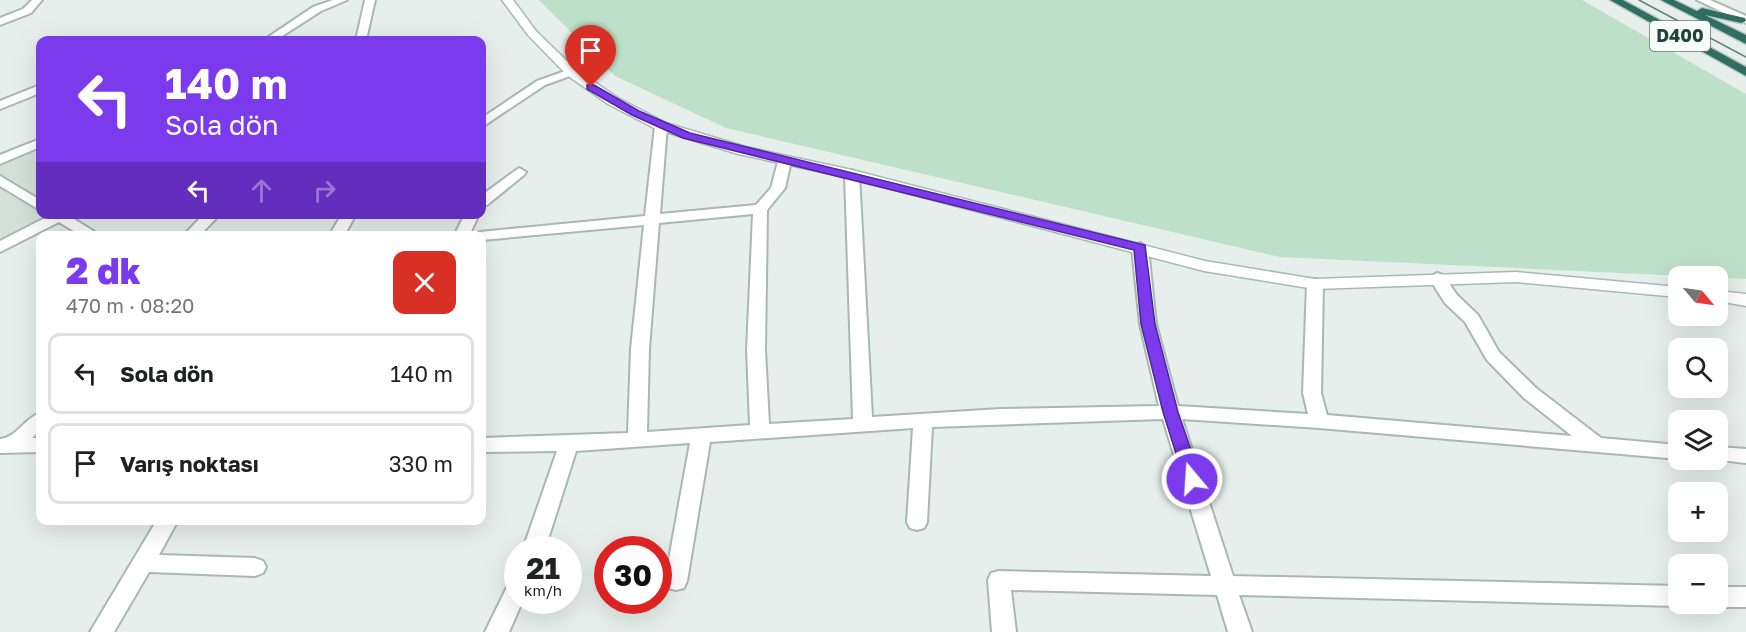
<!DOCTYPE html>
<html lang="tr">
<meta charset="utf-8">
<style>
body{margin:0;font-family:"Golos Text",sans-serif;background:#f2f2f2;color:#202124;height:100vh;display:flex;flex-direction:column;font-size:22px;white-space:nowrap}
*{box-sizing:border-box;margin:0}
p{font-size:20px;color:#757577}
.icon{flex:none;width:33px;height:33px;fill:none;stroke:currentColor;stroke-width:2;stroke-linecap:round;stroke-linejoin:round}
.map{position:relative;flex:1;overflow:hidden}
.sheet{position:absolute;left:36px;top:231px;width:450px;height:294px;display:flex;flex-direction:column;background:#fff;border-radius:12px;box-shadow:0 6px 24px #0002}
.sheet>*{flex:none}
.top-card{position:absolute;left:36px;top:36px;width:450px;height:183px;border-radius:12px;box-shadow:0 6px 24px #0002;background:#7c3aed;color:#fff;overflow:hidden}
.needle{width:39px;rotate:119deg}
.tools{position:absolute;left:1668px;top:266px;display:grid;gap:12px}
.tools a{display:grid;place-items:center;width:60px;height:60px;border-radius:12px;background:#fff;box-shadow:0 6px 24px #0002;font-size:30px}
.speed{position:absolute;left:504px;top:536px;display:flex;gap:12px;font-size:30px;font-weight:700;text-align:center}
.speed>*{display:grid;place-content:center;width:78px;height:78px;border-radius:50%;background:#fff;box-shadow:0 6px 24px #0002;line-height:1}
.speed small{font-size:15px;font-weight:400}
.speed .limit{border:9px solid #d22;background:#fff;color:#111}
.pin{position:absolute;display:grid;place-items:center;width:51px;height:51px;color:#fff;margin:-62px -26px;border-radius:50% 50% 50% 0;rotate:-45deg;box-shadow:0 0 6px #0007}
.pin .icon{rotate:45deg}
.me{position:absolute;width:66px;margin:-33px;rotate:342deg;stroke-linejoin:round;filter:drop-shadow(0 0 4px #0008)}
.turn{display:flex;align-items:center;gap:21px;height:126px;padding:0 30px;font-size:27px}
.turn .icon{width:78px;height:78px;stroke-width:2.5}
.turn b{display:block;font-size:42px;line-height:51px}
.lanes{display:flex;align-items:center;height:57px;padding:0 30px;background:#0003;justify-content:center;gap:30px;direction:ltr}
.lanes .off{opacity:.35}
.round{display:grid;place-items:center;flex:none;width:63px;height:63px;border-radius:12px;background:#f2f2f2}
.head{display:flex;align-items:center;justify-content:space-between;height:102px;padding:0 30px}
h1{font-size:36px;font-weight:800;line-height:45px;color:#7c3aed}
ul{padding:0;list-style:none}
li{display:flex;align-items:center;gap:18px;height:81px;margin:0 12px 9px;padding:0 18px;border:3px solid #e0e0e0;border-radius:12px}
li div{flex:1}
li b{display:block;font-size:22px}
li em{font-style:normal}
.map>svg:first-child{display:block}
.built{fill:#d4dfda}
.green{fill:#bfe0c8}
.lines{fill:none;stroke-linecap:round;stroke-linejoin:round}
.street-casing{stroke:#a8b8b2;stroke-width:4}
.secondary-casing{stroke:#a4bbb3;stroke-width:3}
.highway-casing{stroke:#c2cac8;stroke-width:3}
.street{fill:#fff;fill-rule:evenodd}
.secondary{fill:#fff;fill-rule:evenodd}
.highway{fill:#2f6f62;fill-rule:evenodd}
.tram{stroke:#5f7d75;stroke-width:1.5}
.route{fill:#7c3aed;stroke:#51269a;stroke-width:1.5}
.labels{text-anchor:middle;stroke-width:4.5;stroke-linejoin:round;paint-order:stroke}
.shield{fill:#f7fbf9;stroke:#637a73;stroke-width:1.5}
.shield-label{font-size:18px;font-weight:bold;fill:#24423a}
</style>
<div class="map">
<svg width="1746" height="632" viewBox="0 0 1746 632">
<rect width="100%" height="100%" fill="#e6efeb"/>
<path class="built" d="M 40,139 L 40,214 L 58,215 L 0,243 L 0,156 Z"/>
<path class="green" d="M 539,0 L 1582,0 L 1746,94 L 1746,279 L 1280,257 L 726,128 L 615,76 Z"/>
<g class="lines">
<g class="street-casing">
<path id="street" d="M 32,0 L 42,0 L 31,13 L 0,25 L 0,18 L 23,9 Z
M 333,0 L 347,0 L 321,11 L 276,40 L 264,40 L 313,7 Z
M 365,0 L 375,0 L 366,40 L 356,40 Z
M 1697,0 L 1710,0 L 1746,16 L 1746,23 Z
M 571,69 L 577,72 L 575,74 L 545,85 L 482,127 L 482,118 L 537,81 Z
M 40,85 L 40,93 L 0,109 L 0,101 Z
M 661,122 L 667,126 L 660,214 L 756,205 L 771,188 L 779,158 L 784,157 L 791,161 L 785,188 L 767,210 L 765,350 L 769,424 L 853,419 L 845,174 L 852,170 L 859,174 L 872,417 L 1000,409 L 1159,406 L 1140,324 L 1132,248 L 1140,243 L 1148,248 L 1156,324 L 1178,406 L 1308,414 L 1303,393 L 1307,284 L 1315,279 L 1323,284 L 1321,393 L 1327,415 L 1572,436 L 1524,398 L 1487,360 L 1465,322 L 1445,303 L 1429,278 L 1437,273 L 1443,275 L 1457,295 L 1478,315 L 1499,352 L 1536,388 L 1601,438 L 1678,445 L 1679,459 L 1319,428 L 1182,419 L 1233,576 L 1678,586 L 1678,603 L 1685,603 L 1678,606 L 1239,595 L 1252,632 L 1228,632 L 1217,595 L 1011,590 L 1016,632 L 992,632 L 988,580 L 991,573 L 999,571 L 1211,576 L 1163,419 L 932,427 L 927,522 L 924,528 L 917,530 L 910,528 L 907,522 L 913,428 L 710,442 L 687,581 L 684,588 L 676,590 L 668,588 L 665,581 L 690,443 L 576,451 L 545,549 L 523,549 L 557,451 L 482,452 L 482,438 L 628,433 L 631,349 L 644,225 L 482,240 L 482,236 L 473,236 L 480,232 L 645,216 L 655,126 ZM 753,214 L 747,350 L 750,425 L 647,432 L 649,349 L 659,223 Z
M 40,139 L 40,147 L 0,164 L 0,155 Z
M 519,168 L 526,172 L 524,175 L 487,205 L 482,206 L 482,195 Z
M 0,176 L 40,200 L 40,210 L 0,186 Z
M 48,214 L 66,214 L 101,236 L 82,236 L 59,222 L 0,252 L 0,241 L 49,216 Z
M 204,214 L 220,214 L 199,236 L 183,236 Z
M 342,214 L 356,214 L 344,236 L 329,236 Z
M 465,214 L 479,214 L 469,236 L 454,236 Z
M 40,413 L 40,430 L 32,438 L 40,438 L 40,452 L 0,453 L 0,439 C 16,438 25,418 40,413 Z
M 1718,447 L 1746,449 L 1746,463 L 1711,459 L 1718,459 Z
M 157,520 L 178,520 L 159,555 L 255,558 L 263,561 L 266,567 L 263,573 L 255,576 L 149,572 L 114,632 L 90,632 Z
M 518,579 L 518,600 L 523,600 L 509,632 L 485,632 L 510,581 Z
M 1718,587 L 1746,587 L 1746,607 L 1718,607 L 1710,604 L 1718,603 Z"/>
</g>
<g class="secondary-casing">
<path id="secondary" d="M 502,0 L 513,0 L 536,31 L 575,69 L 618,98 L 666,123 L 746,147 L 852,170 L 1205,261 L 1315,279 L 1516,272 L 1678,287 L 1678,297 L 1516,282 L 1315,289 L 1204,271 L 850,178 L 738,154 L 656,129 L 608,104 L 567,75 L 528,35 Z
M 1718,291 L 1746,294 L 1746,306 L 1718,301 Z"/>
</g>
<g class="highway-casing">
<path id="highway" d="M 1610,0 L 1623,0 L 1746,67 L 1746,76 Z
M 1661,0 L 1674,0 L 1697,11 L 1702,8 L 1745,18 L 1746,21 L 1741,23 L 1705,15 L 1746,35 L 1746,44 Z"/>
</g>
<use href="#street" class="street"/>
<use href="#secondary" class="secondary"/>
<use href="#highway" class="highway"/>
<path class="tram" d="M 1639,0 L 1746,57"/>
</g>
<path class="route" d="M 587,85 L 594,85 L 639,111 L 690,133 L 1145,245 L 1155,324 L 1178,412 L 1201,479 L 1198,483 L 1187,483 L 1184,479 L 1163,412 L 1141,324 L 1134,250 L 683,138 L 632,115 L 587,89 Z"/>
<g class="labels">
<rect class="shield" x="1650" y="21" width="60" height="30" rx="4.5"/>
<g class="shield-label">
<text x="1680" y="42">D400</text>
</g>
</g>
</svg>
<div class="tools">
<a><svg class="needle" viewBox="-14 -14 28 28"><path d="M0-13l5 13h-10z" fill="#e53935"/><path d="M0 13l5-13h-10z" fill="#757577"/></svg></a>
<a><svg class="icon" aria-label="search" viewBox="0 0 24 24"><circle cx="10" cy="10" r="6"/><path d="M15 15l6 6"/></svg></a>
<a><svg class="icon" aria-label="layers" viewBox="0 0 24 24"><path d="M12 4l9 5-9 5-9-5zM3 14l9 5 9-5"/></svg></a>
<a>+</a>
<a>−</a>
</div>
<div class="speed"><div>21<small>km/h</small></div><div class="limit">30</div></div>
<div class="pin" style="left:591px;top:87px;background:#d93025"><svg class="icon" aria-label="arrive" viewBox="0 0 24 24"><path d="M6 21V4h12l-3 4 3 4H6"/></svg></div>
<svg class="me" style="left:1192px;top:479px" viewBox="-20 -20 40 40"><circle r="17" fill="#7c3aed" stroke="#fff" stroke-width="3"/><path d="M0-11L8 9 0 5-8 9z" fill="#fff"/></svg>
<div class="top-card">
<div class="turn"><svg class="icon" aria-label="left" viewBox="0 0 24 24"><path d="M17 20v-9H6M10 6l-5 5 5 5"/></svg><div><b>140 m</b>Sola dön</div></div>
<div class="lanes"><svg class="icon" aria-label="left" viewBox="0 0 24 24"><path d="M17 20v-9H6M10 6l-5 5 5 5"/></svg><svg class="icon off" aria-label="ahead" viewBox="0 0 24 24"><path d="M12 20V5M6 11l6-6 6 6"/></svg><svg class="icon off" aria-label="right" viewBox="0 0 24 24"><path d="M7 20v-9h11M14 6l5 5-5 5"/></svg></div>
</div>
<section class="sheet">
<div class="head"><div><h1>2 dk</h1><p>470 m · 08:20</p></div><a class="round" style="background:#d93025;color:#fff"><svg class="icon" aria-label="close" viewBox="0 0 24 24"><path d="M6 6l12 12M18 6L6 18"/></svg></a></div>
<ul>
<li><svg class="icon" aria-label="left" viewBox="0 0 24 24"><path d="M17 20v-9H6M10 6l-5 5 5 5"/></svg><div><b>Sola dön</b></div><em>140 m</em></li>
<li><svg class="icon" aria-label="arrive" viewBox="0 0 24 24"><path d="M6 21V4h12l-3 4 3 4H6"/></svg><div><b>Varış noktası</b></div><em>330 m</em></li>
</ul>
</section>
</div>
